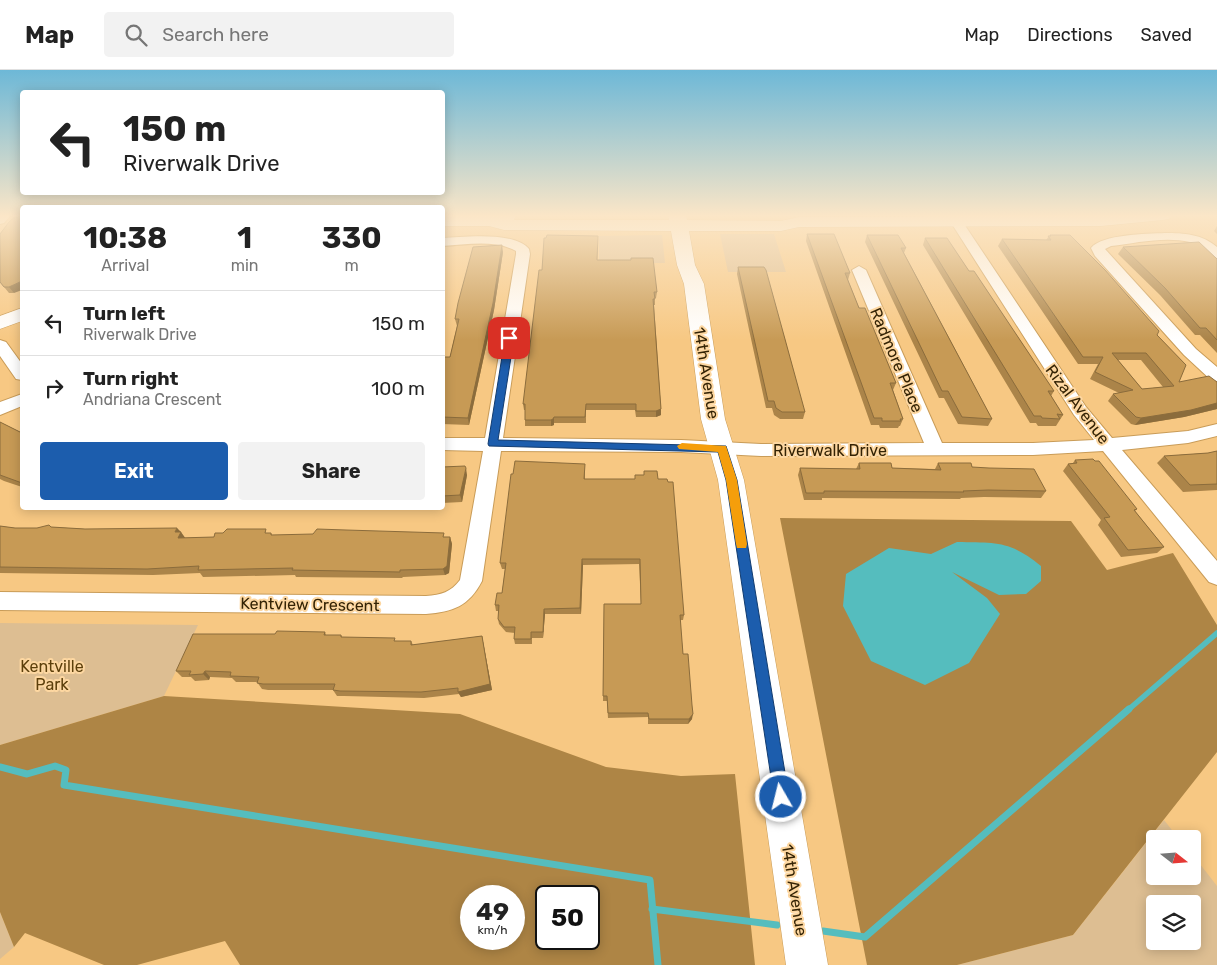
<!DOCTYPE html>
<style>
body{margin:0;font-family:Rubik,sans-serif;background:#f2f2f2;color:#222;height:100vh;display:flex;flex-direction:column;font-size:19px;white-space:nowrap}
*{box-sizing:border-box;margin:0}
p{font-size:16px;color:#767676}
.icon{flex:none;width:28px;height:28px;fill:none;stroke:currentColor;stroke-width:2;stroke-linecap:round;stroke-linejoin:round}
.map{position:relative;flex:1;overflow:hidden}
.sheet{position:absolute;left:20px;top:135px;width:425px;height:305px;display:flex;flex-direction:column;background:#fff;border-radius:5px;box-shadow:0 2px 12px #0003}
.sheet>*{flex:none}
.hud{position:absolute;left:20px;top:20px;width:425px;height:105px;border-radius:5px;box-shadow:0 2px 12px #0003;background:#fff;color:#222;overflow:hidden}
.needle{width:32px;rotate:107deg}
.buttons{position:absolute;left:1146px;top:760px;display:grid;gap:10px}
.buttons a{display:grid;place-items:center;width:55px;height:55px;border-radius:5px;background:#fff;box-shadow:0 2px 12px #0003;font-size:25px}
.speed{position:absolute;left:460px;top:815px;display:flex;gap:10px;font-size:25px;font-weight:700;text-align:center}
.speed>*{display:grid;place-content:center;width:65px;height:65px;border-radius:50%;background:#fff;box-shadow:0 2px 12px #0003;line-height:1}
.speed small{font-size:12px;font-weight:400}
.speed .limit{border:2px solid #111;border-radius:8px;background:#fff;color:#111}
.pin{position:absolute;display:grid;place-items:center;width:42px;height:42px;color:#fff;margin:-21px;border-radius:10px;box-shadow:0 2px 8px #0006}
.me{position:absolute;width:55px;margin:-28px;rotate:352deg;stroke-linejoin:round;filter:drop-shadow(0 0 4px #0008)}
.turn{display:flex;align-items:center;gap:18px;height:105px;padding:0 20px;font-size:22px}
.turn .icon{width:65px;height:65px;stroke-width:2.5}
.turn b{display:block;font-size:35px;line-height:42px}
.eta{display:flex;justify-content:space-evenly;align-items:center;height:85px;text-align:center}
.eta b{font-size:30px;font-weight:700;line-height:35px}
.primary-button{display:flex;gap:10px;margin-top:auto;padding:10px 20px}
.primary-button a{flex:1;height:58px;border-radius:5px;background:#1c5dad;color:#fff;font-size:20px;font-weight:700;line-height:58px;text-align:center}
.primary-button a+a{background:#f2f2f2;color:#222}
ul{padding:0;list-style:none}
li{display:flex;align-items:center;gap:15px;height:65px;padding:0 20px;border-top:1px solid #e0e0e0}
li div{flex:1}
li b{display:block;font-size:19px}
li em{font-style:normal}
header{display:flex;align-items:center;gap:30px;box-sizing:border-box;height:70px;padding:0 25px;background:#fff;border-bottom:1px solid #e0e0e0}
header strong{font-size:24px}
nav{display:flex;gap:28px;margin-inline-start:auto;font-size:18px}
.search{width:350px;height:45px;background:#f2f2f2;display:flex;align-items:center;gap:12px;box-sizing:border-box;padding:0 18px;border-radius:5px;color:#767676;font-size:19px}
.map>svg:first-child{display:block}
.green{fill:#ddbe92;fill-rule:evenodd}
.forest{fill:#ae8545;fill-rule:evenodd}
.water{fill:#55bdbe}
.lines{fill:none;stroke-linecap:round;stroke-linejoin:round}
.stream-far1{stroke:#55bdbe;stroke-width:5.5}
.stream{stroke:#55bdbe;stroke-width:7}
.street-casing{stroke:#c99c58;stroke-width:2}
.secondary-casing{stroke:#c99c58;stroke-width:1}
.street{fill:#fff;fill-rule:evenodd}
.secondary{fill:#fff;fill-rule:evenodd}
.wall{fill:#ab8449;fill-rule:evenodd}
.shaded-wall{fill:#8b6c3c}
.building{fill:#c79a55;stroke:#8b6c3c;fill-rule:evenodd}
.route{fill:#1c5dad;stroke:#123c70}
.slow{fill:#f59e0b}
.labels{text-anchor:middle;stroke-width:4;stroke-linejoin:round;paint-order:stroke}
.street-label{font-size:16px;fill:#342305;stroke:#fdd7a1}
.park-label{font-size:16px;fill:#5c3f0b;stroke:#fdd7a1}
</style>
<header>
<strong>Map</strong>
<div class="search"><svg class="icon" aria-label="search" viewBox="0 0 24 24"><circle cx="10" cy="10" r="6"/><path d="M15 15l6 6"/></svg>Search here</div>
<nav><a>Map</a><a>Directions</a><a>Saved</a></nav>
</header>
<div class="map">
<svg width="1217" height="895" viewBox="0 0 1217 895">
<rect width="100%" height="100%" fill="#f7c883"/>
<path class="green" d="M 720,164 L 774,164 L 786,202 L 728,202 Z
M 662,165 L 665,193 L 599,193 L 599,166 Z
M 0,553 L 198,555 L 164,626 L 0,675 Z
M 1164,750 L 1179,769 L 1155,769 L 1155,806 L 1192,806 L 1193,785 L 1217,816 L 1217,895 L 957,895 L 1073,865 ZM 1155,834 L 1192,834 L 1192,871 L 1155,871 Z
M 0,842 L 14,877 L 0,889 Z"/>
<path class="forest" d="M 780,448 L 1071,451 L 1107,500 L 1173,483 L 1217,555 L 1217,682 L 1073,865 L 957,895 L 867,895 Z
M 164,626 L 460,644 L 606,697 L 681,706 L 735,704 L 755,895 L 240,895 L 225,871 L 137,895 L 104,895 L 25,863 L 14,877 L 0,842 L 0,675 ZM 471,826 L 514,826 L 514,869 L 471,869 ZM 546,826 L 589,826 L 589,869 L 546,869 Z"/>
<path class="water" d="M 957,472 C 996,473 1009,470 1041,496 L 1041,511 L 1026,524 L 999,525 L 952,502 L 987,528 L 1000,544 L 969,593 L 925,615 L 871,591 L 843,536 L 846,504 L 889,478 L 931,484 Z"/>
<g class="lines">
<path class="stream-far1" d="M 1128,640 L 1217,563"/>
<path class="stream" d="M 0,697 L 27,704 L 55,696 L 66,700 L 64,715 L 650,810 L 658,895
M 652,839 L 777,855
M 823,861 L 865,867 L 1129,639"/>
<g class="street-casing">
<path id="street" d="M 0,145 L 11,145 L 4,153 L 0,154 Z
M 956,147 L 962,151 L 1086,337 L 1112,368 L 1188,361 L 1217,354 L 1217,366 L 1188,373 L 1122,380 L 1217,491 L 1217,515 L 1209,512 L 1103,381 L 1033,385 L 761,386 L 681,382 L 501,381 L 482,511 C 469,536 453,542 426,544 L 0,540 L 0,522 L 426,526 C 441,525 451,522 460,510 L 483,381 L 442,380 L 442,368 L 485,368 L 516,184 L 516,181 C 495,169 465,175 442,176 L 442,168 C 464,167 514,161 529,179 L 530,184 L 503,368 L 681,370 L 761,374 L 924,373 L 852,200 L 859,196 L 866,200 L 942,373 L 1033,373 L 1094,370 L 1074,345 L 950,151 Z
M 1165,163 C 1184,163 1202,164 1217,177 L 1217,188 C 1207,185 1201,175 1190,172 C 1165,166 1136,173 1111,176 L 1105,179 L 1196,279 L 1217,297 L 1217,311 L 1211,310 L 1184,285 L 1095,186 L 1091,178 C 1102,164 1147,164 1165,163 Z
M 0,270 L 6,272 L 22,294 L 22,310 L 16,309 L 0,286 Z
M 22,324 L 22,336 L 0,345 L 0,332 Z"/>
</g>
<g class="secondary-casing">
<path id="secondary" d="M 516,145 L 514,150 L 669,150 L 668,145 L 686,145 L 687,150 L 781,151 L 799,147 L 1172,145 L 1169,149 L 1163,150 L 1101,156 L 799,157 L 781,161 L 689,161 L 695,195 L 704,214 L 725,349 L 744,410 L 828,895 L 786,895 L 718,410 L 701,349 L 684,214 L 677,195 L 671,161 L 504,160 L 489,156 L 442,156 L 442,146 Z
M 22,238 L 22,251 L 0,259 L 0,246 Z"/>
</g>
<use href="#street" class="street"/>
<use href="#secondary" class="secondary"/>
</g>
<path class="wall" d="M 1217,156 L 1217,164 L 1214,161 Z
M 0,164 L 14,223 L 9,223 L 0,212 Z
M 807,164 L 850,203 L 848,210 L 859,238 L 896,313 L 893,320 L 903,349 L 900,356 L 899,356 L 898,358 L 880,358 L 879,355 L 871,355 L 806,171 Z
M 867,165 L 906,178 L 904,183 L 992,349 L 988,356 L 958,354 L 944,328 L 939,328 L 865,172 Z
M 1050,165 L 1157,265 L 1179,312 L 1217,312 L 1217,339 L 1184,347 L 1135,355 L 1131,354 L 1108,331 L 1113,324 L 1119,323 L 1090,309 L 1098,294 L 1078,294 L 998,176 L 1002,169 L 1046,170 ZM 1118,290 L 1141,290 L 1163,317 L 1142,319 Z
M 925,168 L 969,201 L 1054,321 L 1051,326 L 1063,345 L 1056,356 L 1038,356 L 1036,353 L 1030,353 L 923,175 Z
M 1123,177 L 1217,189 L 1217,283 L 1200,265 L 1195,265 L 1160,225 L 1118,184 Z
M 503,182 L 494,240 L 469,355 L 442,354 L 442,292 L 450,287 L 457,256 L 455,249 Z
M 597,190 L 657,222 L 656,228 L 655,228 L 655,235 L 654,235 L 661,339 L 661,345 L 656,347 L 636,347 L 635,340 L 586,340 L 586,353 L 554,353 L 554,355 L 551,356 L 525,356 L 525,340 L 524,340 L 523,334 Z
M 738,197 L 805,342 L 803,349 L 780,349 L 774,345 L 772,338 L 766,338 L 737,204 Z
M 0,352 L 22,363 L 22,417 L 4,411 L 0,409 Z
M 1217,381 L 1217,420 L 1183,422 L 1157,393 L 1164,386 L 1208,383 Z
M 1075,390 L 1137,439 L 1135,441 L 1164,477 L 1157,483 L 1121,487 L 1098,455 L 1101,450 L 1063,401 L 1068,394 L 1073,393 Z
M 859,393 L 892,398 L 935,399 L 938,393 L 972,397 L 1046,421 L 1041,428 L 984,427 L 961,428 L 960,429 L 822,428 L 822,430 L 804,430 L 798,405 L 800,398 L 856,399 Z
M 442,397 L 467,405 L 462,432 L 442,433 Z
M 585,400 L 585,409 L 658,409 L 684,545 L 683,550 L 680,550 L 683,584 L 692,649 L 688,654 L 648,654 L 648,647 L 608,648 L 607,631 L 603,631 L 604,534 L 641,534 L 639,494 L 583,495 L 581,544 L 545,544 L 543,568 L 532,568 L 532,574 L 515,574 L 514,569 L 515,563 L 506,562 L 499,554 L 498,549 L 499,541 L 496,541 L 495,535 L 502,523 L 505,499 L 502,499 L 500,493 Z
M 0,456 L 15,458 L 37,458 L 51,457 L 85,459 L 180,462 L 185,468 L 214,467 L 271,463 L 272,465 L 450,467 L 452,474 L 449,503 L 445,505 L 403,507 L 402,508 L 296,507 L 295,505 L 203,507 L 200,503 L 153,505 L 0,503 Z
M 325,562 L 326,565 L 341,565 L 342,567 L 397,571 L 411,571 L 413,575 L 482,566 L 492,620 L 461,627 L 459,624 L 424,628 L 344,626 L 337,626 L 333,620 L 268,620 L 262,619 L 257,612 L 236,612 L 232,608 L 210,607 L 209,610 L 195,611 L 191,607 L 182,607 L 176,601 L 275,564 Z"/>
<path class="shaded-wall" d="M 502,175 L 503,182 L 494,240 L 469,355 L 468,348 Z
M 444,177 L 445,184 L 442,193 L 442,182 Z
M 22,211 L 22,220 L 14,223 L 9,217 Z
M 1217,333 L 1217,339 L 1184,347 L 1135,355 L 1141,348 Z
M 661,339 L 661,345 L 656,347 L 656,341 Z
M 554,347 L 554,355 L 551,356 L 551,350 Z
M 466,398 L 467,405 L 462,432 L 460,425 Z
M 177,458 L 181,462 L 186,469 L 178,468 L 175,462 Z
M 450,467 L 452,474 L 449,503 L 445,505 L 443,499 Z
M 582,489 L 583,495 L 581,544 L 580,538 Z
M 544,539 L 545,544 L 543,568 L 543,562 Z
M 482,566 L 492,620 L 461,627 L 458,622 Z
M 205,601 L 210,607 L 209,610 L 203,604 Z
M 693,644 L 692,649 L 688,654 L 689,649 Z"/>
<path class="building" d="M 17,145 L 22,145 L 22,211 L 9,217 L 4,217 L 0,212 L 0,164 L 9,152 Z
M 807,164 L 834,164 L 850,203 L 845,203 L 859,238 L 865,238 L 896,313 L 890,313 L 903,349 L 900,349 L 901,351 L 882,351 L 882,348 L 874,348 Z
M 547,165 L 598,166 L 597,190 L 631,190 L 631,188 L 653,188 L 657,222 L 654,222 L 655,229 L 653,229 L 661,339 L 656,341 L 636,341 L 636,334 L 586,334 L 585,347 L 554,347 L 553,349 L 551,350 L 525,350 L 525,334 L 523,334 L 539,200 L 542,200 L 544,168 L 546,168 Z
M 867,165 L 898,165 L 906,178 L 901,178 L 992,349 L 962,347 L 948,321 L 942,321 Z
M 1050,165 L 1070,165 L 1105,200 L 1159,261 L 1157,265 L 1186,295 L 1179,312 L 1209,306 L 1217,312 L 1217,333 L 1191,340 L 1141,348 L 1136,347 L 1113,324 L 1133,320 L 1095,302 L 1103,287 L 1083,287 L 1002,169 L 1051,170 L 1048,166 L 1051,166 ZM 1112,283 L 1146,283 L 1174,316 L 1142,319 Z
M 925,168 L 947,168 L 969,201 L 974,201 L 1054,321 L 1048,321 L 1063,345 L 1057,344 L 1060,349 L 1042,348 L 1041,346 L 1034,346 Z
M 1199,172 L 1217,189 L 1217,270 L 1206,258 L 1200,258 L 1165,218 L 1123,177 Z
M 502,175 L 493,233 L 468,348 L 442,347 L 442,292 L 444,287 L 450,287 L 459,249 L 455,249 L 458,233 L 473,177 Z
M 738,197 L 764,197 L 766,200 L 805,342 L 782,342 L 776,338 L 774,331 L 768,331 Z
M 0,352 L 22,363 L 22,413 L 0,405 Z
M 1217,381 L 1217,414 L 1190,415 L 1164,386 L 1208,383 Z
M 1093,389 L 1095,391 L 1099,391 L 1137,439 L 1134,440 L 1164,477 L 1128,480 L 1104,448 L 1110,447 L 1068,394 L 1077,393 L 1075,390 Z
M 515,391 L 585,394 L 584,409 L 635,409 L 635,405 L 644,405 L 644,401 L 657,401 L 658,409 L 667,409 L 668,412 L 673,412 L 684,545 L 680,545 L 683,584 L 688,584 L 692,635 L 693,644 L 689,649 L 649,649 L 648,643 L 608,643 L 607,626 L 603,626 L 604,534 L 641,534 L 640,489 L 582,489 L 580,538 L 544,539 L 543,562 L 531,562 L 531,569 L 514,569 L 515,557 L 504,557 L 498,549 L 499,535 L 495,535 L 497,523 L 502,523 L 506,493 L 500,493 L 511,404 L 513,404 Z
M 859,393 L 891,393 L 892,398 L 941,400 L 938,393 L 971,393 L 972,397 L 989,398 L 1034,399 L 1046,421 L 988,420 L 963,421 L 964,422 L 824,421 L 824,423 L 806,423 L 800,398 L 860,399 Z
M 465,396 L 466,398 L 460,425 L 442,426 L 442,397 Z
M 49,455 L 51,457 L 85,459 L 177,458 L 175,462 L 181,462 L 178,468 L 214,467 L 215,463 L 223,463 L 227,459 L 266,459 L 265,463 L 271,463 L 271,465 L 313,464 L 317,459 L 346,460 L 444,463 L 443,467 L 450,467 L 447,496 L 443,499 L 400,500 L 400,502 L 292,500 L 293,498 L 198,500 L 199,496 L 147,499 L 0,497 L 0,456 L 15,458 L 37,458 Z
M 277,561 L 325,562 L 324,565 L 341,565 L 341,567 L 395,568 L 394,571 L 411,571 L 411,575 L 482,566 L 490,614 L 458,622 L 458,618 L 421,622 L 340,621 L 333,620 L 335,614 L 263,614 L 257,613 L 259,607 L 230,606 L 231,602 L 205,601 L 203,604 L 189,605 L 191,601 L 176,601 L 193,564 L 275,564 Z"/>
<linearGradient id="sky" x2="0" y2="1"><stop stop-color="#6db8d7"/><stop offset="0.54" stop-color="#fbe6c7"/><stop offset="1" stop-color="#fbe6c7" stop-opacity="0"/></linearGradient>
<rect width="1217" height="270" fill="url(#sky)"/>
<path class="route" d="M 509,265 L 514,268 L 498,370 L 726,376 L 737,410 L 789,727 L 787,732 L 781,735 L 776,732 L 774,727 L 726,410 L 718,382 L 489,376 L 488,374 L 505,268 Z"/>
<path class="slow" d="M 682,373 L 726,376 L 737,410 L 747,474 L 746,478 L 737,478 L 736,474 L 726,410 L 718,382 L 679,379 L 677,376 Z"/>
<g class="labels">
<g class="street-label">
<text transform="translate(897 290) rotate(67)" y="6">Radmore Place</text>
<text transform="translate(707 303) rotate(81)" y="6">14th Avenue</text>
<text transform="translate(1078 334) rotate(53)" y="6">Rizal Avenue</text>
<text x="830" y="386">Riverwalk Drive</text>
<text transform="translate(310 534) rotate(1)" y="6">Kentview Crescent</text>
<text transform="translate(795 820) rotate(81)" y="6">14th Avenue</text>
</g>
<g class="park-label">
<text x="52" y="602">Kentville<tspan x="52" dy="18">Park</tspan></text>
</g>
</g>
</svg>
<div class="buttons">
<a><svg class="needle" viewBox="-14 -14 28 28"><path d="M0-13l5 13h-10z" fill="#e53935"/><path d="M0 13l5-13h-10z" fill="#767676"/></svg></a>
<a><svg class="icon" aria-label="layers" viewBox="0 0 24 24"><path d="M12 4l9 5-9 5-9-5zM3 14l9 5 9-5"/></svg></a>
</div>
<div class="speed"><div>49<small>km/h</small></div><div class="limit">50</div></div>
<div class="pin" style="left:509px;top:268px;background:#d93025"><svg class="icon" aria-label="arrive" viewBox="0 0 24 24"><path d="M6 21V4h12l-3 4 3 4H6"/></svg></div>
<svg class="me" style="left:781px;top:727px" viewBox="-20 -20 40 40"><circle r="17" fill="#1c5dad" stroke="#fff" stroke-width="3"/><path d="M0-11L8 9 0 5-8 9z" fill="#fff"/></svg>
<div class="hud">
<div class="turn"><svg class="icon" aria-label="left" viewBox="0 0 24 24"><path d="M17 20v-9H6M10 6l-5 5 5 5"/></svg><div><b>150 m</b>Riverwalk Drive</div></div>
</div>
<section class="sheet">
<div class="eta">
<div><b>10:38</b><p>Arrival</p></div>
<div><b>1</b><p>min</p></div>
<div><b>330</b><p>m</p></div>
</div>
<ul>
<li><svg class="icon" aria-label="left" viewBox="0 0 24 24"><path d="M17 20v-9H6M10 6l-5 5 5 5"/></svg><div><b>Turn left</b><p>Riverwalk Drive</p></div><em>150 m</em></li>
<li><svg class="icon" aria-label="right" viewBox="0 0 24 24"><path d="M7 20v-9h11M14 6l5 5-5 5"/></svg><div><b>Turn right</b><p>Andriana Crescent</p></div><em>100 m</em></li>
</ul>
<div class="primary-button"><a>Exit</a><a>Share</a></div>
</section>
</div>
